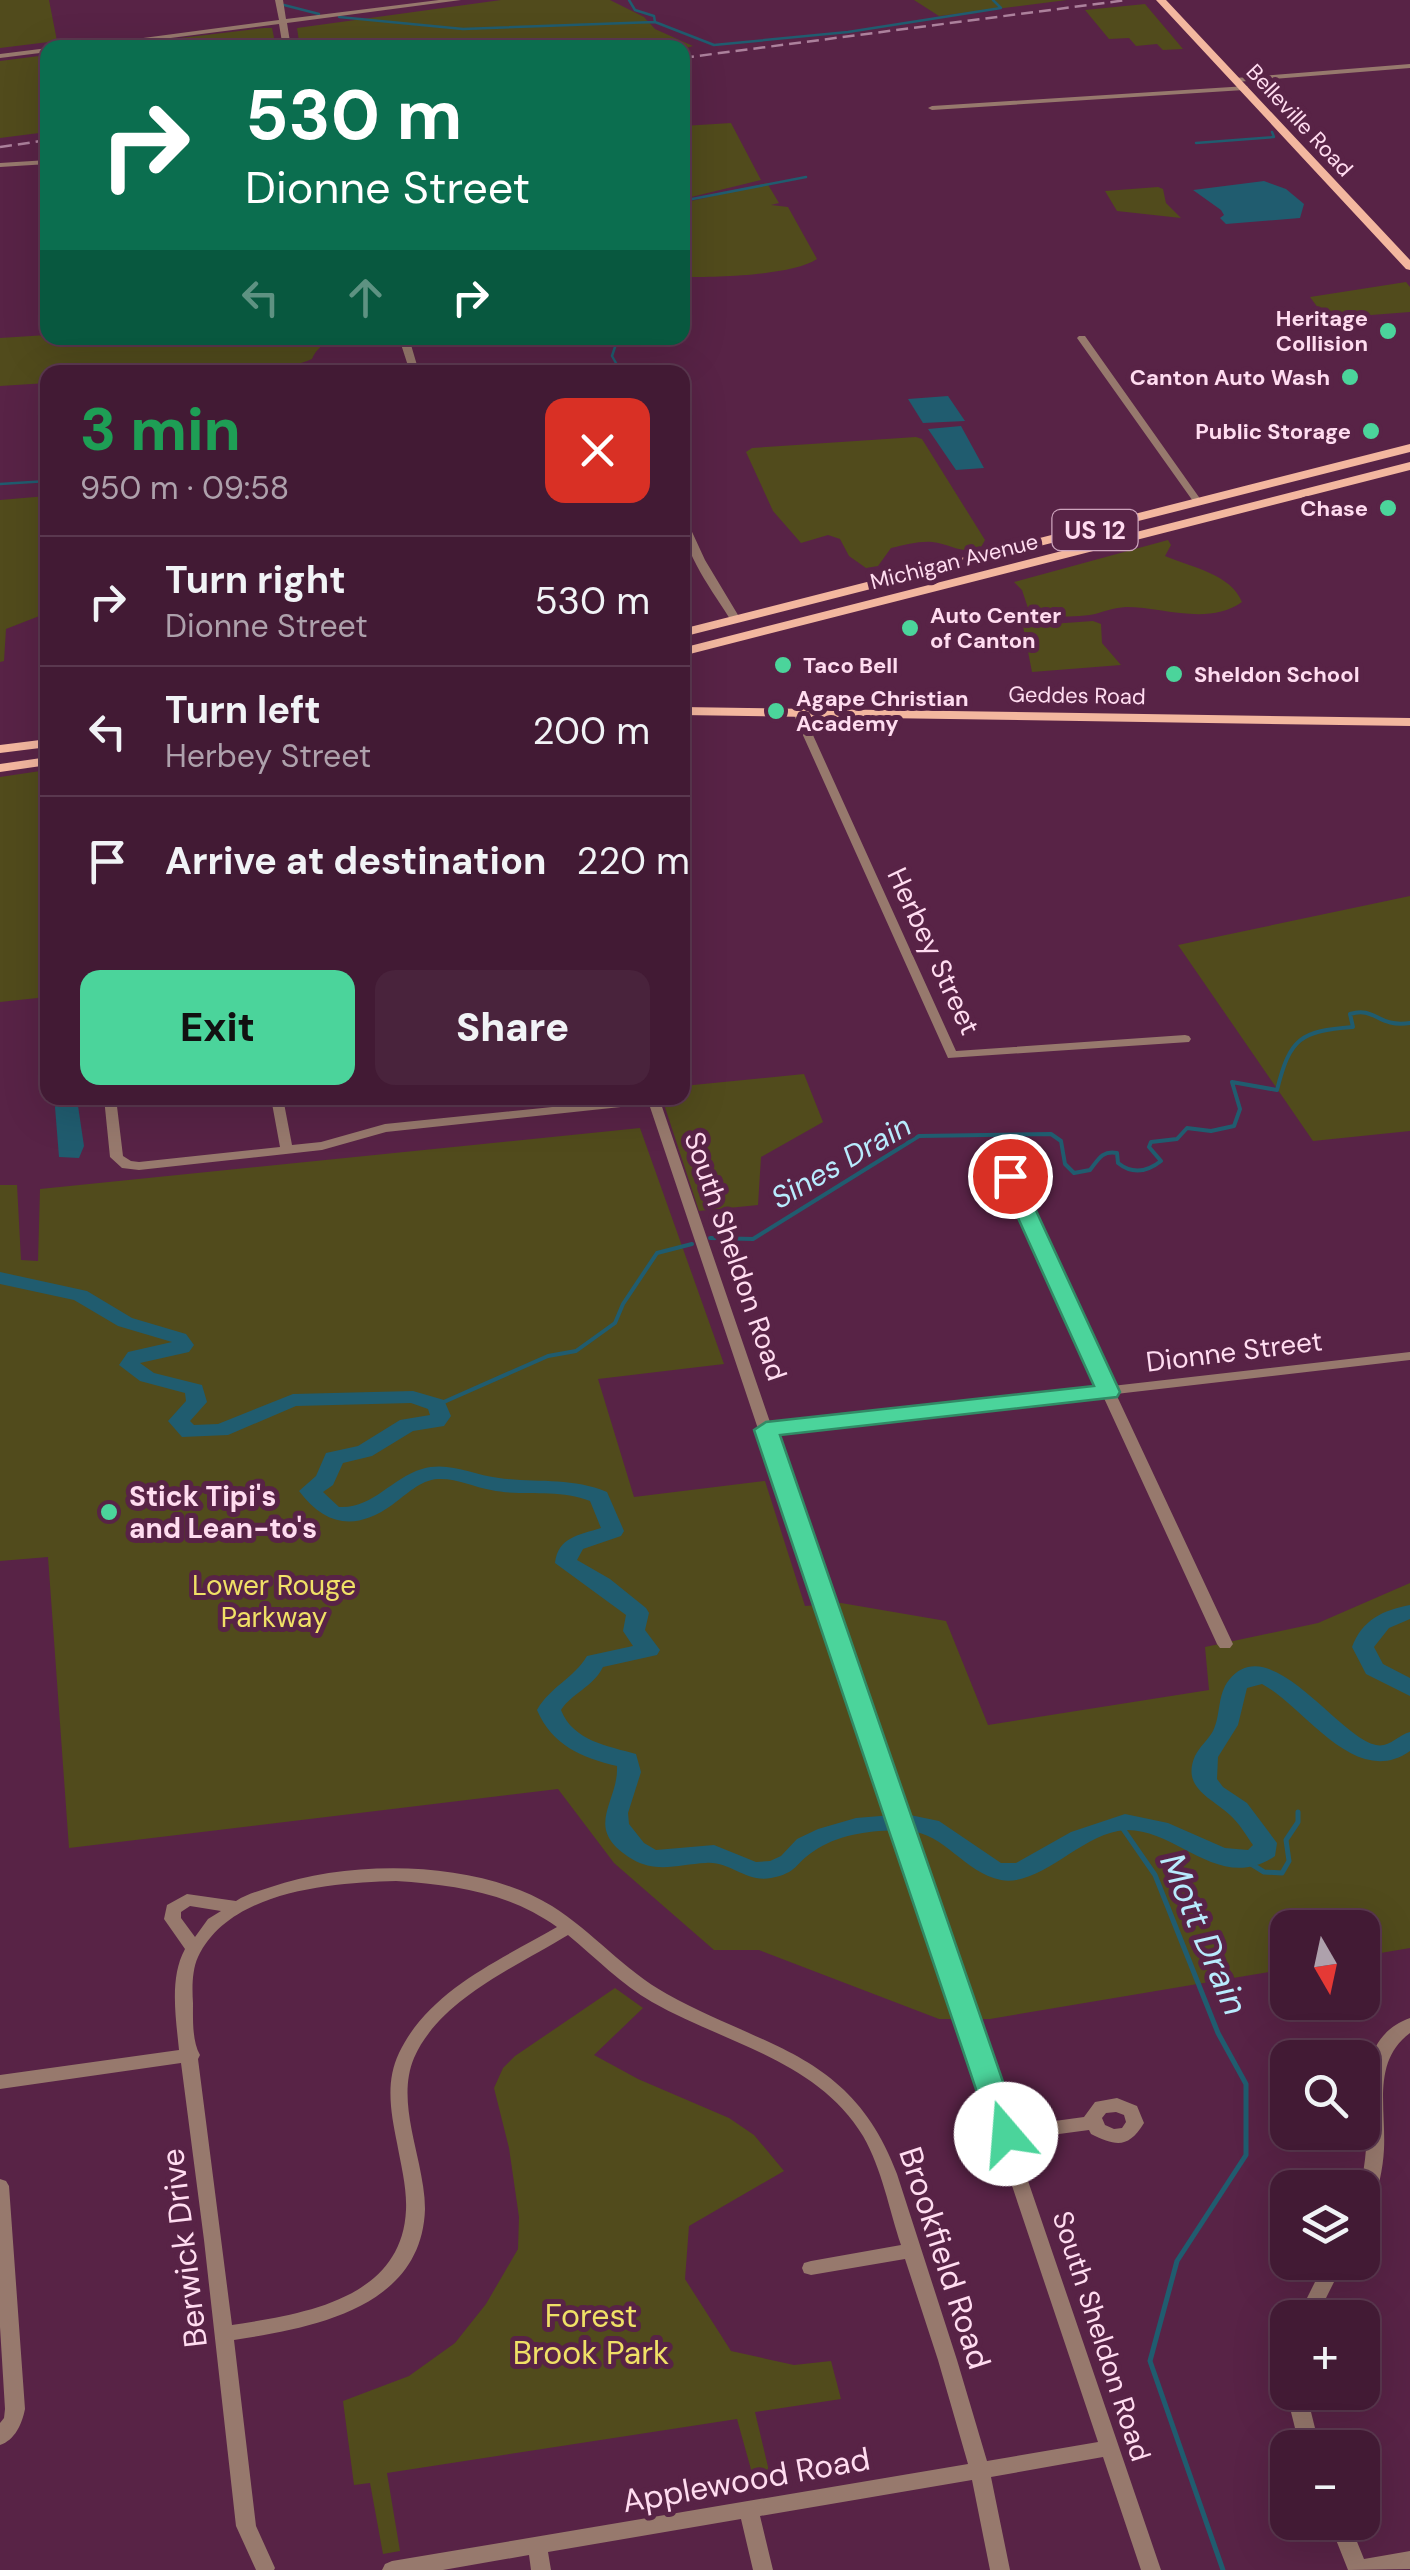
<!DOCTYPE html>
<meta charset="utf-8">
<style>
body{margin:0;font-family:"DM Sans",sans-serif;background:#49233c;color:#f1f3f6;height:100vh;display:flex;flex-direction:column;font-size:38px;white-space:nowrap}
*{box-sizing:border-box;margin:0}
p{font-size:32px;color:#aea1ac}
.icon{flex:none;width:55px;height:55px;fill:none;stroke:currentColor;stroke-width:2;stroke-linecap:round;stroke-linejoin:round}
.map{position:relative;flex:1;overflow:hidden}
.drawer{position:absolute;left:40px;top:365px;width:650px;height:740px;display:flex;flex-direction:column;background:#421a34;border-radius:20px;box-shadow:0 10px 40px #0002,0 0 0 2px #5a384f}
.drawer>*{flex:none}
.hud{position:absolute;left:40px;top:40px;width:650px;height:305px;border-radius:20px;box-shadow:0 10px 40px #0002,0 0 0 2px #5a384f;background:#0b6e4f;color:#fff;overflow:hidden}
.needle{width:65px;rotate:171deg}
.controls{position:absolute;left:1270px;top:1910px;display:grid;gap:20px}
.controls a{display:grid;place-items:center;width:110px;height:110px;border-radius:20px;background:#421a34;box-shadow:0 10px 40px #0002,0 0 0 2px #5a384f;font-size:50px}
.pin{position:absolute;display:grid;place-items:center;width:85px;height:85px;color:#fff;margin:-42px;border:5px solid #fff;border-radius:50%;box-shadow:0 2px 10px #0007}
.me{position:absolute;width:110px;margin:-55px;rotate:342deg;stroke-linejoin:round;filter:drop-shadow(0 0 8px #0008)}
.turn{display:flex;align-items:center;gap:35px;height:210px;padding:0 40px;font-size:45px}
.turn .icon{width:130px;height:130px;stroke-width:2.5}
.turn b{display:block;font-size:70px;line-height:85px}
.lanes{display:flex;align-items:center;height:95px;padding:0 40px;background:#0003;justify-content:center;gap:50px;direction:ltr}
.lanes .off{opacity:.35}
.round{display:grid;place-items:center;flex:none;width:105px;height:105px;border-radius:20px;background:#49233c}
.head{display:flex;align-items:center;justify-content:space-between;height:170px;padding:0 40px}
h1{font-size:60px;font-weight:800;line-height:75px;color:#1e9e55}
.action{display:flex;gap:20px;margin-top:auto;padding:20px 40px}
.action a{flex:1;height:115px;border-radius:20px;background:#4bd49b;color:#111;font-size:40px;font-weight:800;line-height:115px;text-align:center}
.action a+a{background:#49233c;color:#f1f3f6}
ul{padding:0;list-style:none}
li{display:flex;align-items:center;gap:30px;height:130px;padding:0 40px;border-top:2px solid #5a384f}
li div{flex:1}
li b{display:block;font-size:38px}
li em{font-style:normal}
.map>svg:first-child{display:block}
.green{fill:#514b1c}
.water{fill:#205c6f}
.lines{fill:none;stroke-linecap:round;stroke-linejoin:round}
.stream-far2{stroke:#205c6f;stroke-width:2.5}
.stream-far1{stroke:#205c6f;stroke-width:4}
.stream{stroke:#205c6f;stroke-width:5}
.river{fill:#205c6f;fill-rule:evenodd}
.minor{fill:#97796d;fill-rule:evenodd}
.major{fill:#f3b79f;fill-rule:evenodd}
.rail{stroke:#ac819c;stroke-width:2.5;stroke-dasharray:12 6;stroke-linecap:butt}
.route{fill:#4bd49b;stroke:#318a65;stroke-width:2.5}
.poi-dot{fill:#4bd49b;stroke:#582346;stroke-width:4}
.labels{text-anchor:middle;stroke-width:10;stroke-linejoin:round;paint-order:stroke}
.far-street-label{font-size:22px;fill:#ffdcf0;stroke:#582346}
.far-poi-label{font-size:22px;font-weight:bold;fill:#ffdcf0;stroke:#582346;text-anchor:end}
.shield{fill:#582346;stroke:#cda4bd;stroke-width:2.5}
.shield-label{font-size:25px;font-weight:bold;fill:#ffdcf0}
.street-label{font-size:28px;fill:#ffdcf0;stroke:#582346}
.poi-label{font-size:28px;font-weight:bold;fill:#ffdcf0;stroke:#582346;text-anchor:start}
.park-label{font-size:28px;fill:#f0e066;stroke:#582346}
.water-label{font-size:30px;font-style:italic;fill:#b8ebfd;stroke:#582346}
.near-street-label{font-size:32px;fill:#ffdcf0;stroke:#582346}
.near-park-label{font-size:32px;fill:#f0e066;stroke:#582346}
.near-water-label{font-size:35px;font-style:italic;fill:#b8ebfd;stroke:#582346}
</style>
<div class="map">
<svg width="1410" height="2570" viewBox="0 0 1410 2570">
<rect width="100%" height="100%" fill="#582346"/>
<path class="green" d="M 0,0 L 49,0 L 57,41 L 0,48 Z
M 501,0 L 610,0 L 644,17 L 655,29 L 693,46 L 683,49 L 300,48 L 297,28 Z
M 914,0 L 1067,0 L 939,16 Z
M 1145,4 L 1183,49 L 1163,50 L 1157,44 L 1136,46 L 1129,38 L 1109,39 L 1085,10 Z
M 264,28 L 272,28 L 276,47 L 97,48 Z
M 47,55 L 47,132 L 0,138 L 0,61 Z
M 731,123 L 761,180 L 683,199 L 683,126 Z
M 767,183 L 779,203 L 771,205 L 788,207 L 817,259 C 791,276 715,277 683,277 L 683,203 Z
M 1158,187 L 1163,189 L 1166,203 L 1181,218 L 1117,211 L 1105,191 Z
M 1406,282 L 1410,287 L 1410,312 L 1332,318 L 1324,316 L 1310,297 Z
M 47,335 L 48,338 L 382,338 C 356,342 324,331 312,359 C 257,383 112,372 48,372 L 47,383 L 0,386 L 0,338 Z
M 916,437 L 922,439 L 985,540 L 980,549 C 961,554 950,544 932,542 C 919,541 905,545 891,548 L 878,566 L 866,568 L 849,556 L 840,539 L 828,535 L 801,543 L 773,511 L 746,452 L 752,448 Z
M 47,496 L 47,613 L 6,629 L 4,661 L 0,662 L 0,500 Z
M 1168,540 L 1171,545 L 1165,556 C 1191,567 1231,574 1242,602 C 1208,626 1163,607 1126,607 C 1114,608 1105,611 1095,614 C 1075,618 1051,616 1031,617 L 1022,590 L 1014,582 Z
M 1093,621 L 1101,624 L 1102,643 L 1121,665 L 1032,672 L 1023,626 Z
M 47,770 L 47,997 L 0,1002 L 0,777 Z
M 1410,896 L 1410,1131 L 1313,1141 L 1178,945 Z
M 804,1074 L 823,1122 L 761,1157 L 758,1205 L 699,1211 L 662,1098 L 682,1098 L 683,1086 Z
M 640,1128 L 724,1364 L 598,1379 L 634,1497 L 765,1481 L 805,1606 L 841,1603 L 946,1621 L 988,1725 L 1209,1690 L 1205,1647 L 1318,1623 L 1410,1583 L 1410,1948 L 1363,1956 L 1362,1928 L 1288,1928 L 1287,1969 L 990,2019 L 939,2019 L 759,1950 L 714,1950 L 614,1863 L 558,1789 L 69,1848 L 48,1557 L 0,1561 L 0,1185 L 17,1185 L 21,1260 L 38,1261 L 40,1189 Z
M 615,1988 L 643,2008 L 594,2055 L 638,2079 L 729,2118 L 754,2135 L 784,2171 L 689,2226 L 685,2279 L 731,2351 L 794,2365 L 831,2361 L 841,2399 L 755,2412 L 773,2488 L 757,2491 L 737,2419 L 387,2473 L 400,2551 L 383,2554 L 370,2483 L 354,2485 L 343,2401 L 409,2376 L 455,2343 L 486,2304 L 518,2249 L 519,2217 L 509,2148 L 494,2088 L 503,2068 L 515,2056 Z"/>
<path class="water" d="M 1264,181 L 1286,189 L 1304,204 L 1300,218 L 1226,224 L 1220,218 L 1224,215 L 1221,210 L 1193,190 Z
M 948,396 L 965,421 L 923,423 L 908,399 Z
M 961,426 L 984,468 L 956,470 L 928,429 Z
M 58,1098 L 77,1099 L 84,1146 L 79,1158 L 59,1157 L 55,1107 Z"/>
<g class="lines">
<path class="stream-far2" d="M 629,0 L 635,10 L 654,16 L 655,22 L 714,45 L 848,32 L 1001,8 L 993,0
M 284,5 L 319,14
M 339,17 L 463,29 L 655,22
M 1196,143 L 1274,137 L 1272,132
M 682,201 L 806,177
M 618,338 L 612,356 L 621,372
M 0,484 L 48,481"/>
<path class="stream-far1" d="M 710,1238 L 753,1239 L 919,1136 L 1051,1134 L 1061,1141 L 1065,1164 L 1074,1173 L 1090,1170 C 1098,1160 1102,1150 1117,1153 L 1118,1163 C 1133,1175 1147,1172 1161,1161 L 1149,1147 L 1151,1142 L 1177,1139 L 1187,1128 L 1211,1131 L 1234,1126 L 1240,1109 L 1232,1082 L 1277,1090 C 1290,1038 1300,1031 1353,1027 L 1350,1014 C 1376,1006 1377,1028 1410,1023
M 437,1405 L 548,1356 L 576,1351 L 615,1323 L 623,1304 L 657,1253 L 692,1244"/>
<path class="stream" d="M 1119,1823 L 1155,1875 L 1218,2033 L 1246,2084 L 1246,2155 L 1177,2261 L 1150,2361 L 1223,2570
M 1243,1859 L 1264,1872 L 1282,1873 L 1289,1861 L 1286,1840 L 1298,1822 L 1298,1812"/>
<path class="river" d="M 0,1272 L 87,1291 L 132,1318 L 186,1334 L 194,1345 L 189,1352 L 140,1363 L 154,1373 L 202,1385 L 207,1402 L 190,1421 L 194,1425 L 218,1424 L 293,1394 L 413,1391 L 444,1400 L 451,1416 L 444,1426 L 413,1431 L 372,1456 L 343,1463 L 333,1485 L 323,1492 L 339,1507 C 373,1509 391,1478 422,1469 C 449,1461 472,1475 499,1478 C 536,1483 571,1477 607,1492 L 624,1531 L 621,1536 L 583,1549 L 577,1560 L 610,1579 L 646,1608 L 649,1613 L 645,1630 L 660,1650 L 657,1655 L 603,1667 C 593,1687 572,1693 561,1710 C 573,1741 608,1746 636,1754 L 641,1772 L 628,1813 L 629,1824 L 644,1843 L 656,1850 L 714,1845 L 756,1862 L 770,1861 L 781,1856 L 797,1839 L 818,1829 L 856,1818 L 905,1814 L 939,1821 L 1001,1863 L 1016,1863 L 1071,1832 L 1125,1814 L 1168,1823 L 1225,1848 L 1248,1850 L 1253,1845 C 1246,1835 1239,1823 1230,1815 C 1212,1798 1181,1788 1195,1756 C 1200,1746 1208,1740 1213,1731 C 1221,1715 1217,1695 1229,1680 C 1270,1629 1338,1737 1376,1745 C 1389,1748 1398,1735 1410,1732 L 1410,1751 C 1355,1790 1305,1707 1262,1684 L 1247,1688 L 1238,1725 L 1218,1757 L 1217,1779 L 1223,1787 L 1247,1803 L 1277,1843 L 1275,1856 C 1219,1894 1178,1828 1125,1830 C 1082,1833 1041,1887 1001,1880 C 965,1873 944,1833 909,1831 C 878,1829 840,1833 814,1851 C 795,1863 798,1873 771,1878 C 746,1883 730,1861 706,1863 C 680,1864 657,1874 632,1859 C 581,1828 619,1803 617,1766 C 582,1758 552,1745 537,1710 C 550,1687 574,1678 587,1656 L 633,1646 L 623,1631 L 626,1615 L 555,1563 C 558,1537 579,1535 601,1528 L 590,1501 C 558,1488 524,1497 491,1490 C 474,1487 456,1478 438,1479 C 420,1480 406,1495 392,1505 C 356,1531 325,1526 299,1491 L 316,1476 L 326,1453 L 358,1446 L 400,1420 L 430,1415 L 428,1409 L 411,1403 L 296,1406 L 228,1435 L 182,1437 L 168,1421 L 186,1401 L 185,1393 L 140,1381 L 119,1365 L 128,1352 L 172,1342 L 118,1326 L 74,1300 L 0,1284 Z
M 1410,1605 L 1410,1619 L 1389,1628 L 1374,1647 L 1383,1664 L 1410,1678 L 1410,1696 L 1366,1674 L 1352,1647 C 1362,1620 1383,1610 1410,1605 Z"/>
<path class="minor" d="M 275,0 L 283,0 L 286,19 L 439,0 L 461,0 L 287,23 L 291,48 L 283,48 L 279,24 L 93,48 L 68,48 L 279,20 Z
M 48,48 L 48,52 L 0,58 L 0,54 Z
M 1410,64 L 1410,68 L 1236,82 L 1232,80 L 1236,78 Z
M 1247,86 L 1248,88 L 1244,90 L 932,110 L 928,108 L 932,106 Z
M 48,160 L 48,164 L 0,167 L 0,163 Z
M 1079,336 L 1085,336 L 1201,500 L 1201,504 L 1195,504 L 1077,338 Z
M 399,338 L 409,338 L 419,372 L 410,372 Z
M 682,518 L 687,521 L 705,560 L 741,620 L 740,622 L 732,622 C 714,593 682,552 682,518 Z
M 798,710 L 803,713 L 956,1051 L 1185,1035 L 1189,1036 L 1191,1039 L 1189,1042 L 948,1058 L 793,713 Z
M 104,1098 L 116,1098 L 123,1156 L 131,1161 L 139,1162 L 280,1147 L 271,1098 L 283,1098 L 292,1145 L 321,1142 L 385,1124 L 641,1098 L 659,1098 L 771,1425 L 1099,1387 L 1023,1224 L 1014,1195 L 991,1157 L 998,1153 L 1003,1154 L 1028,1195 L 1037,1224 L 1112,1386 L 1410,1352 L 1410,1360 L 1116,1394 L 1233,1644 L 1230,1648 L 1220,1648 L 1217,1644 L 1103,1396 L 774,1434 L 1010,2127 L 1084,2117 L 1095,2102 L 1117,2098 L 1137,2106 L 1144,2123 C 1128,2149 1116,2146 1091,2134 L 1089,2130 L 1014,2140 L 1161,2570 L 1141,2570 L 1103,2457 L 991,2477 L 1010,2570 L 990,2570 L 972,2480 L 760,2516 L 773,2570 L 753,2570 L 741,2519 L 548,2552 L 551,2570 L 531,2570 L 529,2555 L 443,2570 L 382,2570 L 385,2564 L 392,2561 L 968,2464 L 938,2360 L 905,2259 L 811,2275 L 804,2273 L 802,2268 L 804,2263 L 811,2261 L 901,2245 C 889,2209 882,2169 863,2136 C 817,2060 724,2043 652,2002 C 621,1984 596,1958 568,1935 C 517,1966 439,2000 414,2058 C 400,2091 412,2130 419,2164 C 422,2179 425,2194 425,2209 C 422,2309 311,2328 234,2340 L 256,2526 L 275,2568 L 274,2570 L 256,2570 L 236,2526 L 204,2240 L 181,2063 L 0,2089 L 0,2075 L 179,2050 C 176,2018 169,1978 185,1949 L 164,1919 L 167,1905 L 187,1894 L 236,1901 C 247,1894 259,1891 271,1887 C 352,1859 477,1860 552,1906 C 593,1932 624,1970 667,1994 C 766,2049 852,2053 897,2174 L 957,2360 L 987,2461 L 1098,2442 L 649,1104 L 386,1132 L 322,1150 L 139,1170 L 122,1168 L 110,1157 ZM 396,1881 C 455,1885 507,1892 557,1927 C 500,1960 429,1990 399,2053 C 385,2082 391,2113 397,2143 C 401,2165 407,2188 406,2210 C 402,2300 302,2314 232,2325 L 198,2059 L 200,2055 C 192,2041 193,2019 193,2003 C 192,1988 192,1970 198,1957 C 230,1890 332,1883 396,1881 ZM 190,1906 L 221,1911 L 208,1919 L 195,1937 L 181,1918 L 181,1912 ZM 1116,2112 L 1124,2115 L 1126,2122 L 1122,2128 L 1114,2129 L 1105,2125 L 1102,2118 L 1106,2113 Z
M 1410,2018 L 1410,2033 C 1372,2061 1386,2108 1384,2149 C 1383,2170 1378,2190 1371,2210 L 1368,2215 L 1362,2217 L 1362,2188 L 1360,2188 C 1363,2175 1365,2162 1366,2149 C 1368,2102 1353,2039 1410,2018 Z
M 0,2179 L 6,2181 L 9,2186 L 25,2409 C 22,2424 15,2440 0,2445 L 0,2423 L 4,2418 L 5,2409 L 0,2327 Z
M 1325,2262 L 1344,2262 L 1316,2318 L 1297,2318 Z
M 1288,2390 L 1288,2392 L 1306,2392 L 1320,2448 L 1300,2448 L 1286,2392 Z
M 1329,2522 L 1349,2522 L 1364,2559 L 1410,2551 L 1410,2569 L 1348,2570 Z"/>
<path class="major" d="M 1156,0 L 1166,0 L 1410,260 L 1410,270 L 1406,269 Z
M 1410,444 L 1410,452 L 682,637 L 682,629 Z
M 1410,462 L 1410,470 L 682,656 L 682,648 Z
M 682,707 L 1410,718 L 1410,726 L 682,715 Z
M 48,739 L 48,747 L 0,753 L 0,745 Z
M 48,757 L 48,765 L 0,772 L 0,764 Z"/>
<path class="rail" d="M 682,58 L 1127,0
M 0,147 L 48,140"/>
</g>
<path class="route" d="M 1010,1169 L 1020,1176 L 1120,1392 L 1117,1397 L 780,1435 L 1021,2134 L 1017,2142 L 1006,2146 L 996,2142 L 991,2134 L 754,1430 L 766,1422 L 1094,1386 L 999,1176 Z"/>
<g class="poi-dot">
<circle cx="1388" cy="331" r="10"/>
<circle cx="1350" cy="377" r="10"/>
<circle cx="1371" cy="431" r="10"/>
<circle cx="1388" cy="508" r="10"/>
<circle cx="910" cy="628" r="10"/>
<circle cx="783" cy="665" r="10"/>
<circle cx="1174" cy="674" r="10"/>
<circle cx="776" cy="711" r="10"/>
<circle cx="109" cy="1512" r="10"/>
</g>
<g class="labels">
<g class="far-street-label">
<text transform="translate(1300 120) rotate(47)" y="8">Belleville Road</text>
<text transform="translate(954 561) rotate(-14)" y="8">Michigan Avenue</text>
<text transform="translate(1077 695) rotate(1)" y="8">Geddes Road</text>
</g>
<g class="far-poi-label">
<text x="1368" y="326">Heritage<tspan x="1368" dy="25">Collision</tspan></text>
<text x="1330" y="385">Canton Auto Wash</text>
<text x="1351" y="439">Public Storage</text>
<text x="1368" y="516">Chase</text>
<text x="930" y="623" text-anchor="start">Auto Center<tspan x="930" dy="25">of Canton</tspan></text>
<text x="803" y="673" text-anchor="start">Taco Bell</text>
<text x="1194" y="682" text-anchor="start">Sheldon School</text>
<text x="796" y="706" text-anchor="start">Agape Christian<tspan x="796" dy="25">Academy</tspan></text>
</g>
<rect class="shield" x="1052.5" y="510" width="85" height="40" rx="8"/>
<g class="shield-label">
<text x="1095" y="539">US 12</text>
</g>
<g class="street-label">
<text transform="translate(934 951) rotate(65)" y="10">Herbey Street</text>
<text transform="translate(736 1256) rotate(71)" y="10">South Sheldon Road</text>
<text transform="translate(1234 1351) rotate(-7)" y="10">Dionne Street</text>
<text transform="translate(1102 2336) rotate(72)" y="10">South Sheldon Road</text>
</g>
<g class="poi-label">
<text x="129" y="1506">Stick Tipi's<tspan x="129" dy="32">and Lean-to's</tspan></text>
</g>
<g class="park-label">
<text x="274" y="1595">Lower Rouge<tspan x="274" dy="32">Parkway</tspan></text>
</g>
<g class="water-label">
<text transform="translate(841 1162) rotate(-30)" y="10">Sines Drain</text>
</g>
<g class="near-street-label">
<text transform="translate(184 2248) rotate(-97)" y="11">Berwick Drive</text>
<text transform="translate(945 2258) rotate(72)" y="11">Brookfield Road</text>
<text transform="translate(746 2480) rotate(-10)" y="11">Applewood Road</text>
</g>
<g class="near-park-label">
<text x="591" y="2327">Forest<tspan x="591" dy="37">Brook Park</tspan></text>
</g>
<g class="near-water-label">
<text transform="translate(1204 1934) rotate(67)" y="12">Mott Drain</text>
</g>
</g>
</svg>
<div class="controls">
<a><svg class="needle" viewBox="-14 -14 28 28"><path d="M0-13l5 13h-10z" fill="#e53935"/><path d="M0 13l5-13h-10z" fill="#aea1ac"/></svg></a>
<a><svg class="icon" aria-label="search" viewBox="0 0 24 24"><circle cx="10" cy="10" r="6"/><path d="M15 15l6 6"/></svg></a>
<a><svg class="icon" aria-label="layers" viewBox="0 0 24 24"><path d="M12 4l9 5-9 5-9-5zM3 14l9 5 9-5"/></svg></a>
<a>+</a>
<a>−</a>
</div>
<div class="pin" style="left:1010px;top:1176px;background:#d93025"><svg class="icon" aria-label="arrive" viewBox="0 0 24 24"><path d="M6 21V4h12l-3 4 3 4H6"/></svg></div>
<svg class="me" style="left:1006px;top:2134px" viewBox="-20 -20 40 40"><circle r="19" fill="#fff"/><path d="M0-13L10 11 0 6-10 11z" fill="#4bd49b"/></svg>
<div class="hud">
<div class="turn"><svg class="icon" aria-label="right" viewBox="0 0 24 24"><path d="M7 20v-9h11M14 6l5 5-5 5"/></svg><div><b>530 m</b>Dionne Street</div></div>
<div class="lanes"><svg class="icon off" aria-label="left" viewBox="0 0 24 24"><path d="M17 20v-9H6M10 6l-5 5 5 5"/></svg><svg class="icon off" aria-label="ahead" viewBox="0 0 24 24"><path d="M12 20V5M6 11l6-6 6 6"/></svg><svg class="icon" aria-label="right" viewBox="0 0 24 24"><path d="M7 20v-9h11M14 6l5 5-5 5"/></svg></div>
</div>
<section class="drawer">
<div class="head"><div><h1>3 min</h1><p>950 m · 09:58</p></div><a class="round" style="background:#d93025;color:#fff"><svg class="icon" aria-label="close" viewBox="0 0 24 24"><path d="M6 6l12 12M18 6L6 18"/></svg></a></div>
<ul>
<li><svg class="icon" aria-label="right" viewBox="0 0 24 24"><path d="M7 20v-9h11M14 6l5 5-5 5"/></svg><div><b>Turn right</b><p>Dionne Street</p></div><em>530 m</em></li>
<li><svg class="icon" aria-label="left" viewBox="0 0 24 24"><path d="M17 20v-9H6M10 6l-5 5 5 5"/></svg><div><b>Turn left</b><p>Herbey Street</p></div><em>200 m</em></li>
<li><svg class="icon" aria-label="arrive" viewBox="0 0 24 24"><path d="M6 21V4h12l-3 4 3 4H6"/></svg><div><b>Arrive at destination</b></div><em>220 m</em></li>
</ul>
<div class="action"><a>Exit</a><a>Share</a></div>
</section>
</div>
